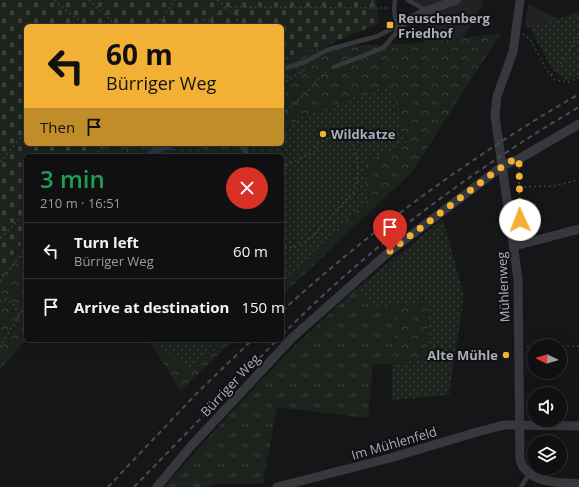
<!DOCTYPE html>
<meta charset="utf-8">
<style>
body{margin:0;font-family:"Open Sans",sans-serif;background:#1e1e20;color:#f1f3f6;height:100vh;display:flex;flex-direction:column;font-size:15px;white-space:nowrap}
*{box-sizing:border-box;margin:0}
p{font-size:13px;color:#9c9d9f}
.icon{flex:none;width:22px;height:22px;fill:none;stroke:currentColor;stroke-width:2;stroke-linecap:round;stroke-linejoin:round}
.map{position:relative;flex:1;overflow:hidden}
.drawer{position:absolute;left:24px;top:154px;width:260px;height:188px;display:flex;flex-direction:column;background:#101012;border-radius:6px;box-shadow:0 4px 16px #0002,0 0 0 1px #303032}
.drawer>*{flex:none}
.hud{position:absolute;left:24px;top:24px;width:260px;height:122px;border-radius:6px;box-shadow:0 4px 16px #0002,0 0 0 1px #303032;background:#f2b134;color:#111;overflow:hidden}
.needle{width:26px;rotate:275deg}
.buttons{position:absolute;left:527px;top:339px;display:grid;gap:8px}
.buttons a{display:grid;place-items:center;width:40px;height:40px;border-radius:50%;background:#101012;box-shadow:0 4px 16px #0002,0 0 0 1px #303032;font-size:20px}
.pin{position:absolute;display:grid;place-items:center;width:34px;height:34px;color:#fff;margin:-41px -17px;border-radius:50% 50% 50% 0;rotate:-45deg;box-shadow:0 0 4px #0007}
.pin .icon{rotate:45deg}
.me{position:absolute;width:44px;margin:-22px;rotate:358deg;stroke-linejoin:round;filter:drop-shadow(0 0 3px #0008)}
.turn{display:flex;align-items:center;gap:14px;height:84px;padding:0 16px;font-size:18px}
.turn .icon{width:52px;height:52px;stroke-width:2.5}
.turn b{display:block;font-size:28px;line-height:34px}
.then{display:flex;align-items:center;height:38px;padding:0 16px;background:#0003;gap:8px;font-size:15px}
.round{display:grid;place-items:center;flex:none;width:42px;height:42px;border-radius:21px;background:#1e1e20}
.summary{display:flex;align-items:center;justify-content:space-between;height:68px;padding:0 16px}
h1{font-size:24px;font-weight:600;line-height:30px;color:#1e9e55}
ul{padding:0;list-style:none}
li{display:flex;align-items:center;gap:12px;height:56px;padding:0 16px;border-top:1px solid #303032}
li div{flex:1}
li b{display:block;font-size:15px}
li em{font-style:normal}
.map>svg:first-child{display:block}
.built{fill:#222225}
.grass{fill:url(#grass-tufts)}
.forest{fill:url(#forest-crowns)}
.cemetery{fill:url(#cemetery-stones)}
.park{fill:url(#park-dots)}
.water{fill:#2c353c}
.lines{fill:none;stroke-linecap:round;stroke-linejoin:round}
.path{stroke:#3d3f44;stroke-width:1.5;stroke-dasharray:2 3;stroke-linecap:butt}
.lane{stroke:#37383d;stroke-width:4.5}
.street{stroke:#37383d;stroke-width:9}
.rail{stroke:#4a4c52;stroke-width:2;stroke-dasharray:5 4;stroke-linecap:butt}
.street-bridge{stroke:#37383d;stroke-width:9}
.route{stroke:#f2b134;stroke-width:7;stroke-dasharray:0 12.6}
.poi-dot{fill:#f2b134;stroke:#111113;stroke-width:1.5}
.labels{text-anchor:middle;stroke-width:4;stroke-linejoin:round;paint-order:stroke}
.poi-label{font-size:13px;font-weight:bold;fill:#a8adb8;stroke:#111113;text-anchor:start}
.street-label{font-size:13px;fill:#a8adb8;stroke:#111113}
</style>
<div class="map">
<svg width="579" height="487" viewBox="0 0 579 487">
<defs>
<pattern id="grass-tufts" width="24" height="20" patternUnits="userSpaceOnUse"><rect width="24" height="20" fill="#1c231d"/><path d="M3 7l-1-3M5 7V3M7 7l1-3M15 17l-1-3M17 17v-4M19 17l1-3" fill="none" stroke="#3a403c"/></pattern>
<pattern id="forest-crowns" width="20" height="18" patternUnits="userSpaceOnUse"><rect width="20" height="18" fill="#1c231d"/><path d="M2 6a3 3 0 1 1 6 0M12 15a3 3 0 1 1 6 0" fill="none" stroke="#3a403c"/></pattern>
<pattern id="cemetery-stones" width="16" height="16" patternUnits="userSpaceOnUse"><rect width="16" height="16" fill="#1c231d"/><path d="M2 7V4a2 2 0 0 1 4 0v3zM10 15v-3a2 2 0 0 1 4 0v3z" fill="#3a403c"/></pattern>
<pattern id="park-dots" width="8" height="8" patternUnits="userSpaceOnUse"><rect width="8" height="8" fill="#1c231d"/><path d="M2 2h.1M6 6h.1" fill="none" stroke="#3a403c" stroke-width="1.8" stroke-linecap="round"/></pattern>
</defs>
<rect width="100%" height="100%" fill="#161618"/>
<path class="built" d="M 412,0 L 481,0 L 483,5 L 463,38 L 424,43 L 426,8 Z
M 528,4 L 559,19 L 530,28 L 525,27 Z"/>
<path class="grass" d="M 357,288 L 379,308 L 396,306 L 392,364 L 373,364 L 368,418 L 277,407 L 263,483 L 215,484 L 206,487 L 164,487 L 215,430 L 290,350 Z"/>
<path class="forest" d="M 501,33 L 412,172 L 282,295 L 282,156 L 158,156 L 175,144 L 282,144 L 282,58 L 322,47 L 424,43 Z
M 96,144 L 167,144 L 154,146 L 144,156 L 87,156 Z
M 26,237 L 26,340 L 0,369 L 0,272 Z
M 428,300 L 426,361 L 392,364 L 396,306 Z
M 149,340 L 234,340 L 180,391 Z"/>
<path class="cemetery" d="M 0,0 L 376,0 L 378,9 L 378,24 L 322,47 L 282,58 L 282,26 L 26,26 L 26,144 L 96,144 L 87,156 L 26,156 L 26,237 L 0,272 Z"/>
<path class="park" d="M 579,12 L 579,75 L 567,81 L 552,69 L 530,28 Z
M 391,85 L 406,143 L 365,162 L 367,200 L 282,283 L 282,156 L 154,156 L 165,144 L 182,144 L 241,155 L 258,144 L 282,144 L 282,129 L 304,116 Z
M 443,219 L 464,296 L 449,395 L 392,400 L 392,364 L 426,360 L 428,301 L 379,308 L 357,288 Z
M 153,340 L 224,340 L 191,372 Z"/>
<path class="water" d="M 167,144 L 175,144 L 172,150 L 165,150 L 158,156 L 144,156 L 154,146 Z"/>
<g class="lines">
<path class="path" d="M 54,0 L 86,26
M 89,0 L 117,26
M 217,0 L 226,7 L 390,8
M 372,0 L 376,9
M 203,19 L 207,21 L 226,7
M 151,26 L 163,18 L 175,0
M 237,26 L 238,8
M 523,34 L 530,39 L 546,69 L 555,80 L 569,82 L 579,77
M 551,75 L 559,66 L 579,34
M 282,84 L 307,68
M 282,114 C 290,107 299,101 306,93 C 315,84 318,77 329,70
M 51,144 L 51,156
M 95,156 L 104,144
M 124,156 L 132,144
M 0,162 L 26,132
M 519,167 L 520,231
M 282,174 L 286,168 L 286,165 L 314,152 L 318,143 L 346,131 L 357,155 L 358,174 L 355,190 L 312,237 L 295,247 L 282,248
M 519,187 L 554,186 L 579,180
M 0,238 L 13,226 L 26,209
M 0,281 L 26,248
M 0,301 L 6,299 L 14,305 L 19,315
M 527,346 L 579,346
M 0,347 L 26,304"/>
<path class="lane" d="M 395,0 C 394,8 393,18 399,25
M 408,0 L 427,11
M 334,67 L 383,48 L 397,32 L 399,25
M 282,69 L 305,62 L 327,50 L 378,36 L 399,25
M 239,144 L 246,152
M 521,487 L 529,474"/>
<path class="street" d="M 520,0 L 513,52 L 497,96 L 495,116 L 518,279 L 520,460 C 528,484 558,482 579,484
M 399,25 L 427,11 L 456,0
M 506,164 L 519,159 L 579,124
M 514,246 L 579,229
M 157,487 L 191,446 L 293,337 L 390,251 L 496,171
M 277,487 L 390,458 L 477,432 L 504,425 L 579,426"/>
<path class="rail" d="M 282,311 C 373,228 473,155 579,94
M 282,335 C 370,246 472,170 579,107
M 108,487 L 199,391 L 252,340
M 134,487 L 277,340"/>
<path class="street-bridge" d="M 496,171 L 506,164"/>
</g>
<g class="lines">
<path class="route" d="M 390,251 L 496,171 L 511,161 L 519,159 L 520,220"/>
</g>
<g class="poi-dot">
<rect x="386" y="21" width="8" height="8" rx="2"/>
<circle cx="323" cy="134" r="4"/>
<circle cx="506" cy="355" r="4"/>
</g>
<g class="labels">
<g class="poi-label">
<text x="398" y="23">Reuschenberg<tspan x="398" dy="15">Friedhof</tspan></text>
<text x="331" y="139">Wildkatze</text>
<text x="498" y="360" text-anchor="end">Alte Mühle</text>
</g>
<g class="street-label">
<text transform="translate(503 287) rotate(-93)" y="5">Mühlenweg</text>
<text transform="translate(230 385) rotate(-47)" y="5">Bürriger Weg</text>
<text transform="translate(394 443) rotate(-16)" y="5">Im Mühlenfeld</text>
</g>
</g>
</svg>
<div class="buttons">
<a><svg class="needle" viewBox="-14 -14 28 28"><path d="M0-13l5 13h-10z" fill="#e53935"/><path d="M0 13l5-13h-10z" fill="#9c9d9f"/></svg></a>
<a><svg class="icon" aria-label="sound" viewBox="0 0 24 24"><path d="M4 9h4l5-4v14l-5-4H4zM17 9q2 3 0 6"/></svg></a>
<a><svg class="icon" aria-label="layers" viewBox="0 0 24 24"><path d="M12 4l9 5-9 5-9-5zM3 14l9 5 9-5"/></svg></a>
</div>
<div class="pin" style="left:390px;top:251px;background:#d93025"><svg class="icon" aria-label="arrive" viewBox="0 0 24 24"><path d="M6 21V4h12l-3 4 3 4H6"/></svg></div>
<svg class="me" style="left:520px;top:220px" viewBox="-20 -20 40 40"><circle r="19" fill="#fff"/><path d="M0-13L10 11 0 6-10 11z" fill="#f2b134"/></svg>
<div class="hud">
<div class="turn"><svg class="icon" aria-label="left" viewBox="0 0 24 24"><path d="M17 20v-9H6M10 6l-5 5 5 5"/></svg><div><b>60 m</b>Bürriger Weg</div></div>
<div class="then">Then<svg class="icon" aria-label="arrive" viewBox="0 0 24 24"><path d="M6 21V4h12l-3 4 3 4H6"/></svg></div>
</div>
<section class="drawer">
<div class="summary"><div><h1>3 min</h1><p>210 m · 16:51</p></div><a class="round" style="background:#d93025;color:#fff"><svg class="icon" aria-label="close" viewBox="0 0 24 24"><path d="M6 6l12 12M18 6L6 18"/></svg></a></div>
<ul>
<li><svg class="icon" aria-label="left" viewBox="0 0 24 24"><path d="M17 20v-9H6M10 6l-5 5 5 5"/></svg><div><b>Turn left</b><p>Bürriger Weg</p></div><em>60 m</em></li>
<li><svg class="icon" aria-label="arrive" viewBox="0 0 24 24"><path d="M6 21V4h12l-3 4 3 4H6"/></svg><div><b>Arrive at destination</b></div><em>150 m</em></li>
</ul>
</section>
</div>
